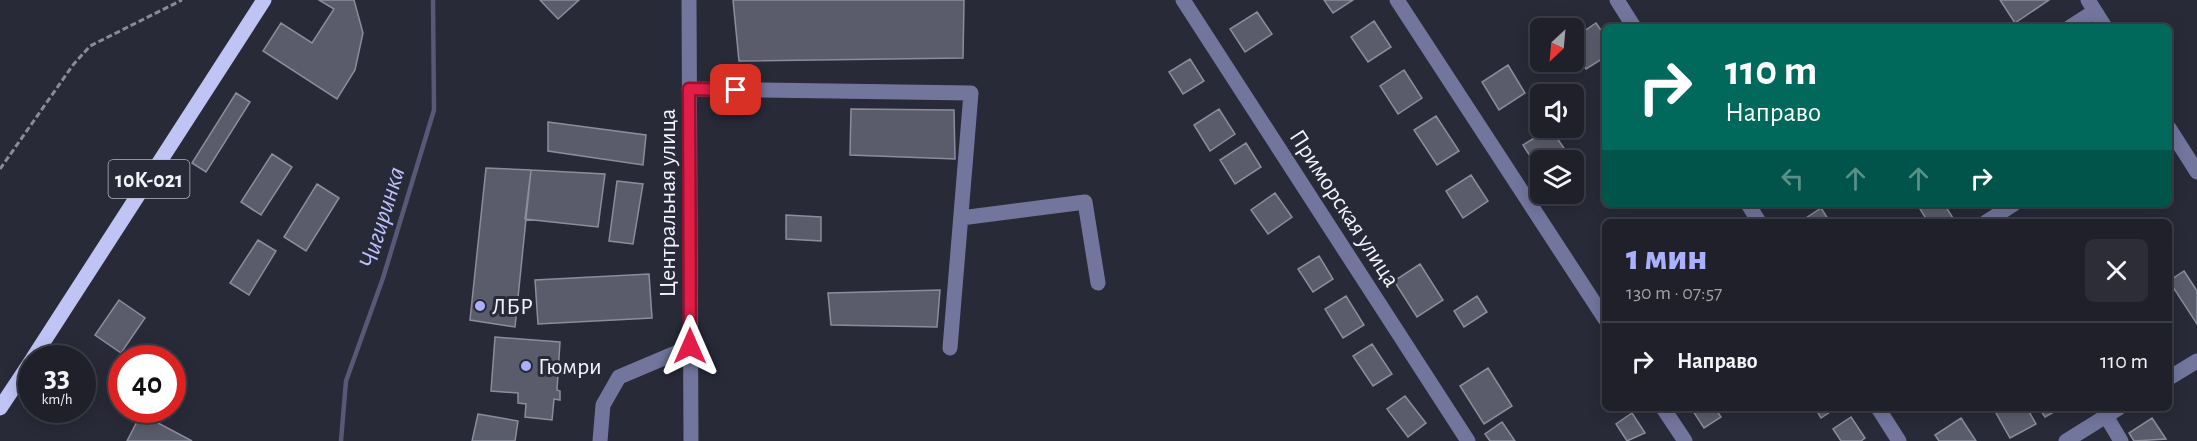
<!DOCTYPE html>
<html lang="ru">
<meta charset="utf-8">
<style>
body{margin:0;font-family:"Alegreya Sans",sans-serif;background:#2c2d36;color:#f1f3f6;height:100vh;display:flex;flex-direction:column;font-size:22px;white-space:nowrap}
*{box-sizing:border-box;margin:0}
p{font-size:20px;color:#a1a3a8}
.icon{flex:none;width:33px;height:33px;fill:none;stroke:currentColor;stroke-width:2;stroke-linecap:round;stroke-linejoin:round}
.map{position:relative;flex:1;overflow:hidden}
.drawer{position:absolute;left:1602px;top:219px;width:570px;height:192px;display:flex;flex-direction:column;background:#1f202a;border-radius:9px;box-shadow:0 3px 15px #0003,0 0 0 2px #3c3e47}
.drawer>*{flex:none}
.banner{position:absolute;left:1602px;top:24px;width:570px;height:183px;border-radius:9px;box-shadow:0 3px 15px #0003,0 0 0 2px #3c3e47;background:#00695c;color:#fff;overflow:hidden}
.needle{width:39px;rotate:206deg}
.buttons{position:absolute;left:1530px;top:18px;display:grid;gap:12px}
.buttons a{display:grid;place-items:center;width:54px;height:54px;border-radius:9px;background:#1f202a;box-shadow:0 3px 15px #0003,0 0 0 2px #3c3e47;font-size:30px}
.speed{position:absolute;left:18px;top:345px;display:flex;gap:12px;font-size:30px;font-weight:700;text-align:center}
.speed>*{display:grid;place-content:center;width:78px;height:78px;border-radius:50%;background:#1f202a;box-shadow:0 3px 15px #0003,0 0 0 2px #3c3e47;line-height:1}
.speed small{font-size:15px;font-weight:400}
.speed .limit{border:9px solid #d22;background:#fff;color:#111}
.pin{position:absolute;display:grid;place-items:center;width:51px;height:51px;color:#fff;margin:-26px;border-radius:12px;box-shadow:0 3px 9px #0006}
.me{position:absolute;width:66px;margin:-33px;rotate:0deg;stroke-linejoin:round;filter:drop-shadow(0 0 4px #0008)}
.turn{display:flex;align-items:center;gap:21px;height:126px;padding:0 24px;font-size:27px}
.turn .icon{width:78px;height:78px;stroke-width:2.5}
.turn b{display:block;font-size:42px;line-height:51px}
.lanes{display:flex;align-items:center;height:57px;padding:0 24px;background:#0003;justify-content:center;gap:30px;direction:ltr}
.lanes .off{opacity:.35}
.round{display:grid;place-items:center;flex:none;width:63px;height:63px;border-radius:9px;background:#2c2d36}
.overview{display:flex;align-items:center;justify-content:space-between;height:102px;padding:0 24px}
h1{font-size:36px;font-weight:800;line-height:45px;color:#aab0fb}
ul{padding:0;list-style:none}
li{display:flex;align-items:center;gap:18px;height:78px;padding:0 24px;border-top:2px solid #3c3e47}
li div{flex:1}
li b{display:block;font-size:22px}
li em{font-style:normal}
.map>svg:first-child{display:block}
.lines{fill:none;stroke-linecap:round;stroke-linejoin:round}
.stream{stroke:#595876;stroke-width:4.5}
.building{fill:#5b5c6b;stroke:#8b8d9d;stroke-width:1.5}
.path{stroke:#8a8b97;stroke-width:3;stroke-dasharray:6 3;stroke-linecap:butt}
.minor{stroke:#72769d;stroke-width:15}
.major{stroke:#bfc4f5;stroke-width:15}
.route-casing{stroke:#92132f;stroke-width:15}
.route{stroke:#e11d48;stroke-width:10}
.poi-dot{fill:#aab0fb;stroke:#292a38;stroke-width:2}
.labels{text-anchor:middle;stroke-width:6;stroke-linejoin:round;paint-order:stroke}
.shield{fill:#292a38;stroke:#b6b7c1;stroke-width:1.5}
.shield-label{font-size:22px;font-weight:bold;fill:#f2f3fc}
.street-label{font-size:24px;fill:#f2f3fc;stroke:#292a38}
.poi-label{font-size:24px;fill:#f2f3fc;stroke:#292a38;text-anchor:start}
.water-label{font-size:26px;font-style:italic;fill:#bbc0fb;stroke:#292a38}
</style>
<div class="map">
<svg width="2197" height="441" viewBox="0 0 2197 441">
<rect width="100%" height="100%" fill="#292a38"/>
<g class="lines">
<path class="stream" d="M 341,441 L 346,381 L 383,278 L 434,110 L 433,0"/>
</g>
<path class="building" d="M 319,0 L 354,0 L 363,33 L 355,70 L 337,99 L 263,51 L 281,23 L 312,43 L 334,9 Z
M 540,0 L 579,0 L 558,19 Z
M 733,0 L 964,0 L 963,58 L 739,61 Z
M 1324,0 L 1353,0 L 1333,13 Z
M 2000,0 L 2049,0 L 2015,23 Z
M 1257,12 L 1272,34 L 1245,52 L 1230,29 Z
M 1374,21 L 1391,47 L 1368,62 L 1351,37 Z
M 1596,23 L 1605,36 L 1605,57 L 1586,69 L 1574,51 L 1574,38 Z
M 1190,59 L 1204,81 L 1183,94 L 1169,72 Z
M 1508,65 L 1525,93 L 1499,110 L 1482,82 Z
M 1404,70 L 1422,98 L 1398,114 L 1380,86 Z
M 236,93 L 250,102 L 206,172 L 192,163 Z
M 851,109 L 954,110 L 955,159 L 850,155 Z
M 1219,109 L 1235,134 L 1210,151 L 1194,125 Z
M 1436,116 L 1459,151 L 1437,165 L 1414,130 Z
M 548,122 L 646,135 L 643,165 L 548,151 Z
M 1550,128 L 1568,154 L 1557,160 L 1540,160 L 1540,172 L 1523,145 Z
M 1246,143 L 1261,167 L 1235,184 L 1220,160 Z
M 272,154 L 292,167 L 261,215 L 241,202 Z
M 486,168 L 531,170 L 515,327 L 470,320 Z
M 531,170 L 605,174 L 598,227 L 525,219 Z
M 1471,175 L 1488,201 L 1463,218 L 1446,191 Z
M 617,181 L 643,184 L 633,244 L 609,241 Z
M 317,184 L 339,198 L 306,251 L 284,237 Z
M 1275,193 L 1292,217 L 1268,234 L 1251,210 Z
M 1917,204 L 1944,204 L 1953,218 L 1947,222 L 1928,222 Z
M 1821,208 L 1830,222 L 1800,222 Z
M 786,215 L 821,217 L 821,241 L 786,239 Z
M 258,240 L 276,251 L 249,295 L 230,283 Z
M 1319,256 L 1333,279 L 1313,292 L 1298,269 Z
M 1420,264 L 1443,300 L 1417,317 L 1394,281 Z
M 2184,271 L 2197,291 L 2197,324 L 2169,281 Z
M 649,274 L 652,318 L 538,324 L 535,280 Z
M 940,290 L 937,327 L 831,325 L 828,293 Z
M 1346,296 L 1364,325 L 1343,338 L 1325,309 Z
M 1477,296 L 1487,312 L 1464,327 L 1454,311 Z
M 119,300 L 145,318 L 121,353 L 95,335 Z
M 495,337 L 560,342 L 557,390 L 560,391 L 560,400 L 554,399 L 552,420 L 525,417 L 526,404 L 518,403 L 518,393 L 491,391 Z
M 1372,344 L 1392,374 L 1373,386 L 1353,356 Z
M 1488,368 L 1512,406 L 1484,424 L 1460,386 Z
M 1405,396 L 1426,423 L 1408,437 L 1387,409 Z
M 1691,408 L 1715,408 L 1721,417 L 1704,428 Z
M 1815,408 L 1836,408 L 1821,418 Z
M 2006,408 L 2027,408 L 2036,424 L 2010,438 L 1996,413 Z
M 2039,408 L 2061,408 L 2045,417 Z
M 1632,413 L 1645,433 L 1627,441 L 1616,424 Z
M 141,414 L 192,441 L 127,441 Z
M 478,414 L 518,421 L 515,441 L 472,441 Z
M 1851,417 L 1865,438 L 1861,441 L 1841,441 L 1833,429 Z
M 1961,418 L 1976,441 L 1939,441 L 1935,435 Z
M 2152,418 L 2166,439 L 2134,441 L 2129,433 Z
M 1502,422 L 1515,441 L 1490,441 L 1485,434 Z"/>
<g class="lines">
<path class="path" d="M 0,169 L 73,65 L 90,46 L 182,0"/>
<path class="minor" d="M 689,0 L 691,441
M 1183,0 L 1468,441
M 1397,0 L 1605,319
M 1617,0 L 1634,27
M 2088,0 L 2105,27
M 2070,27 L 2095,11
M 689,89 L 971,93 L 950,348
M 2169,128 L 2197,172
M 1748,204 L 1759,222
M 961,218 L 1085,202 L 1098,283
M 1986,222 L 2014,204
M 2169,378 L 2197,361
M 1663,408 L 1685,441
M 1878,408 L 1899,441
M 2106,416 L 2121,441
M 600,441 L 603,405 L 619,377 L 690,347
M 2066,441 L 2119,408"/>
<path class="major" d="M 33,358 L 264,0
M 0,408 L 32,360"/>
</g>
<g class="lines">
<g class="route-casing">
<path id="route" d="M 690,346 L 689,89 L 736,90"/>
</g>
<use href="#route" class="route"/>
</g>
<g class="poi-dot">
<circle cx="480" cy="306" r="6"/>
<circle cx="526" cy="366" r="6"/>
</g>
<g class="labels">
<rect class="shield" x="108.5" y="160" width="81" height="38" rx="4.5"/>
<g class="shield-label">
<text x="149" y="187">10К-021</text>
</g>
<g class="street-label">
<text transform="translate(667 203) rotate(-90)" y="8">Центральная улица</text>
<text transform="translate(1345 208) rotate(57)" y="8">Приморская улица</text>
</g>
<g class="poi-label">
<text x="492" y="314">ЛБР</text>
<text x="538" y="374">Гюмри</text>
</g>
<g class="water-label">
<text transform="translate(381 217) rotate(-73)" y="9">Чигиринка</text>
</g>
</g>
</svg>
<div class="buttons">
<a><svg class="needle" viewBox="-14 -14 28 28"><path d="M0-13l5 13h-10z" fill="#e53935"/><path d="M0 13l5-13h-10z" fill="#a1a3a8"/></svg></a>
<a><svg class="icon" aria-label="sound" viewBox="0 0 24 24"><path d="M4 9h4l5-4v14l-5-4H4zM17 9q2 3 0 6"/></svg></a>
<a><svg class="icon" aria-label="layers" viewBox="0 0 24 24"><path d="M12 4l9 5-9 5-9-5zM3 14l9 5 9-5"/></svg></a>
</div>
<div class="speed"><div>33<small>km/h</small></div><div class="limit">40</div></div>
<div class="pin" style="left:736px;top:90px;background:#d93025"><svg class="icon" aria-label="arrive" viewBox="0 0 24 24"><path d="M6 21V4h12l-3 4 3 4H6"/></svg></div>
<svg class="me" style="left:690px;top:346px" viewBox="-20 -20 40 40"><path d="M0-17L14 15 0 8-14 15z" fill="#e11d48" stroke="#fff" stroke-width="4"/></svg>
<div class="banner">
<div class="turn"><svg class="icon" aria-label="right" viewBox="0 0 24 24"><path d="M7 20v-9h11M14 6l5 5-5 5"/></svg><div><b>110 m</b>Направо</div></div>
<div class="lanes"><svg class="icon off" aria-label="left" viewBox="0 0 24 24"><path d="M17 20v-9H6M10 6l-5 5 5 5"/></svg><svg class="icon off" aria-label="ahead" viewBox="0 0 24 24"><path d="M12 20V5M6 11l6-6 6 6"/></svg><svg class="icon off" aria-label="ahead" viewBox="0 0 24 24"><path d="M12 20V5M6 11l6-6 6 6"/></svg><svg class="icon" aria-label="right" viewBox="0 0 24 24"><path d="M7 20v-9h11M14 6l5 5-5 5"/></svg></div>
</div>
<section class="drawer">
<div class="overview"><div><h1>1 мин</h1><p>130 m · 07:57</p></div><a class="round"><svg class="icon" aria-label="close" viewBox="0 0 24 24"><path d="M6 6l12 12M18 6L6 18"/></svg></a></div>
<ul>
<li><svg class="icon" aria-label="right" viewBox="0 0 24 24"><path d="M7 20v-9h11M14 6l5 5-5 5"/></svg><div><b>Направо</b></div><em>110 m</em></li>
</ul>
</section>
</div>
